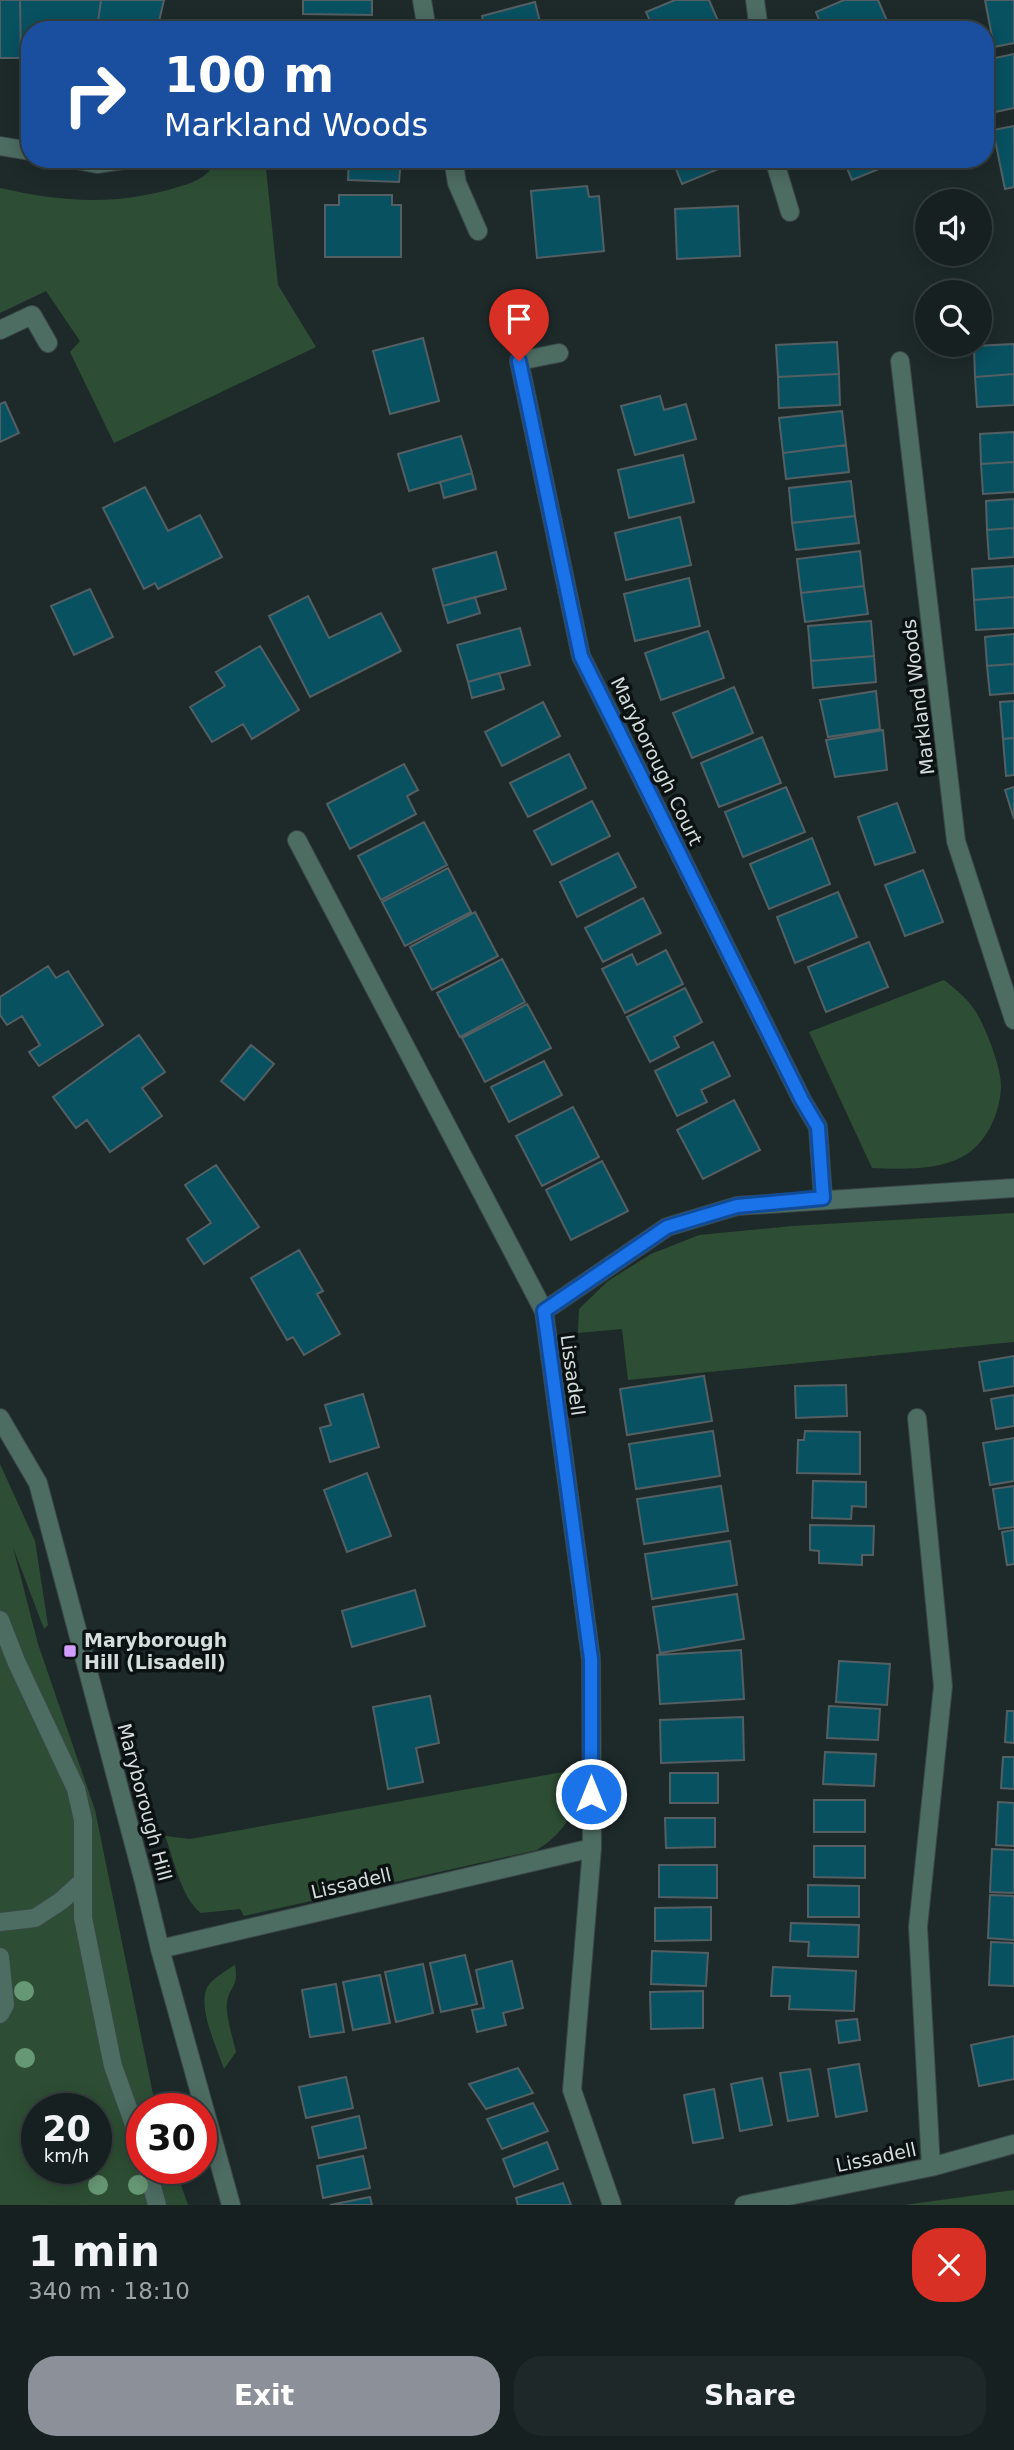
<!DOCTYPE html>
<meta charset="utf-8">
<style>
body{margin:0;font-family:"DejaVu Sans",sans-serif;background:#1f2829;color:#f1f3f6;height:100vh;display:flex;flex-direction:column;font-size:26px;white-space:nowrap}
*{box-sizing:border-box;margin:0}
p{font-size:23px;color:#9ea3a5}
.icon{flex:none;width:38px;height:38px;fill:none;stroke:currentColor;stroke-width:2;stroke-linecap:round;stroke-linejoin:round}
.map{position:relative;height:2205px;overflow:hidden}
.sheet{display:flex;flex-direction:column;background:#162020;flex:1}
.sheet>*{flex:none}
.top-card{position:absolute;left:21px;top:21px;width:973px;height:147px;border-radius:28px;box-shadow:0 4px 18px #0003,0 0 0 2px #353e3e;background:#1a4fa0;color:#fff;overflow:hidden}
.fabs{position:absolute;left:915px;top:189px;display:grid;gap:14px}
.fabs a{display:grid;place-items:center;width:77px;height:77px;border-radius:50%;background:#162020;box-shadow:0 4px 18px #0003,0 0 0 2px #353e3e;font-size:35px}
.speed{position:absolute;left:21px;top:2093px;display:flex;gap:14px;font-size:35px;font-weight:700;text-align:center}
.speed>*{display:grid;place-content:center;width:91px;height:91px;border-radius:50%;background:#162020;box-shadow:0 4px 18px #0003,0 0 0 2px #353e3e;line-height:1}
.speed small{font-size:18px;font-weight:400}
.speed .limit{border:10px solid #d22;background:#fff;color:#111}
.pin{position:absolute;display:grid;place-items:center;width:60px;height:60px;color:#fff;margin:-72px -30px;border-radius:50% 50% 50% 0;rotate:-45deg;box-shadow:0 0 7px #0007}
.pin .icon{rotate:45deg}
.me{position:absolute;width:77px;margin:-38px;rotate:0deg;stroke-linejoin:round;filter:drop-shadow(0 0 5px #0008)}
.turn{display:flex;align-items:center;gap:24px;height:147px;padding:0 28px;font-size:32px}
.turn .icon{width:91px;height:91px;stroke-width:2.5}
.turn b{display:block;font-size:49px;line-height:60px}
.round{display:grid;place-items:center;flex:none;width:74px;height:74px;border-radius:28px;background:#1f2829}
.headline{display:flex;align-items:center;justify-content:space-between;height:119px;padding:0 28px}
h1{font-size:42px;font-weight:700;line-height:52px}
.primary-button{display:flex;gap:14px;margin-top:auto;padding:14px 28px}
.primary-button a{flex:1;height:80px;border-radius:28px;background:#8c9099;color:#fff;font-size:28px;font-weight:700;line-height:80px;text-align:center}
.primary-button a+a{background:#1f2829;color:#f1f3f6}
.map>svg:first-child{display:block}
.green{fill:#2d4e34;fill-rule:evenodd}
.building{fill:#085161;stroke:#535f63;stroke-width:2}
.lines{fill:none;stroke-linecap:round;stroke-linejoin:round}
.service-casing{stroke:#3b4747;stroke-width:20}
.minor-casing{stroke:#3b4747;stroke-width:20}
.tertiary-casing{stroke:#3b4747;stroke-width:20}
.service{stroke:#4d6c62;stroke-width:18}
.minor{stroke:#4d6c62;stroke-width:18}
.tertiary{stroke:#4d6c62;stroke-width:18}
.tree{fill:#679875}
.route-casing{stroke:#114b97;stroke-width:18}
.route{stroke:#1a73e8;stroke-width:12}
.poi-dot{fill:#d19dfe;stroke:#0c1212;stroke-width:2.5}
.labels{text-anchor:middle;stroke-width:7;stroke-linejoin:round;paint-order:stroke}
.street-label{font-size:19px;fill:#d6dedd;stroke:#0c1212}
.poi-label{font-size:19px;font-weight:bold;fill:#d6dedd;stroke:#0c1212;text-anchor:start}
</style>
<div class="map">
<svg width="1014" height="2205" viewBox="0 0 1014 2205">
<rect width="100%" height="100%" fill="#1e2a2a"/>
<path class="green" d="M 216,159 L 265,159 L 278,285 L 316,347 L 114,443 L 70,352 L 80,341 L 46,291 L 0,313 L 0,188 C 61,202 118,206 178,187 C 193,183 211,176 216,159 Z
M 944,980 C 955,989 966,997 974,1009 C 985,1025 1001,1067 1001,1085 C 1001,1112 986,1145 962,1157 C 935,1171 900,1169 872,1168 L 809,1032 Z
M 1014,1213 L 1014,1342 L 628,1380 L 622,1329 L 578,1333 L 579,1309 L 608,1281 L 651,1254 L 699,1235 L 792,1226 Z
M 0,1464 L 35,1541 L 48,1625 L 44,1629 L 13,1547 L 38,1644 L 95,1810 L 156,2109 L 142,2109 L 142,2168 L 175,2168 L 188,2205 L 0,2205 ZM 37,2109 L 96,2109 L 96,2168 L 37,2168 Z
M 574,1770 C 583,1805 566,1832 537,1850 L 244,1916 L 240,1909 L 201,1913 C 181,1898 174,1859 165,1836 L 190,1839 Z
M 235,1965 C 239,1988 230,1985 227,2002 C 225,2014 233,2039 236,2052 L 224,2069 C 217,2048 199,2011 206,1990 C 210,1979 226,1971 235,1965 Z
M 1014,2190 L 1014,2205 L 904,2205 Z"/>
<path class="building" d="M 0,0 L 20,0 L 21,58 L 0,58 Z
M 20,0 L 101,0 L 97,30 L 30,30 L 30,68 L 21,67 Z
M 101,0 L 164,0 L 157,30 L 97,30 Z
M 303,0 L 372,0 L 372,15 L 303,14 Z
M 675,0 L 709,0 L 722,30 L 654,30 L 646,12 Z
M 844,0 L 878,0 L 891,30 L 823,30 L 816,12 Z
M 985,0 L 1014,0 L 1014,43 L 994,47 Z
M 535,2 L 542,30 L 485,30 L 482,16 Z
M 1014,54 L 1014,108 L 995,112 L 985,60 Z
M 1014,126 L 1014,187 L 1005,189 L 993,130 Z
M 349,159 L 401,159 L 399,182 L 348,180 Z
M 672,159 L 740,159 L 740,160 L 682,184 Z
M 843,159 L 903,159 L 852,180 Z
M 587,186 L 589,197 L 599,196 L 604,251 L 537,258 L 531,191 Z
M 339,195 L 392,195 L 392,205 L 401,205 L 401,257 L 325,257 L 325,205 L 339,205 Z
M 738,206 L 740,256 L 677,259 L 675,209 Z
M 423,338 L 439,401 L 390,414 L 373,351 Z
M 837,342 L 839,374 L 778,377 L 776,345 Z
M 1014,344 L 1014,374 L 975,377 L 974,346 Z
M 839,374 L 840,405 L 779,408 L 778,377 Z
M 1014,374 L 1014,405 L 977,407 L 975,377 Z
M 660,396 L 664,410 L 686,404 L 696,439 L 635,455 L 621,406 Z
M 5,402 L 19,433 L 0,442 L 0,404 Z
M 842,411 L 846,445 L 783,453 L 779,418 Z
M 1014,432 L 1014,462 L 981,464 L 980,434 Z
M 461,436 L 472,473 L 409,491 L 398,454 Z
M 846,445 L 849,472 L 786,479 L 783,453 Z
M 683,455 L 694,502 L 629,518 L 618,470 Z
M 1014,462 L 1014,492 L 983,494 L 981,464 Z
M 472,473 L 476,489 L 444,498 L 440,482 Z
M 851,481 L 855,516 L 792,523 L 789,488 Z
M 145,487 L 168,531 L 200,515 L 222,557 L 158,589 L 155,583 L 144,589 L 103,508 Z
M 1014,499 L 1014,528 L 987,530 L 986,501 Z
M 855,516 L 859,543 L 796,550 L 792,523 Z
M 680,517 L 691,565 L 626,580 L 615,533 Z
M 1014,528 L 1014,557 L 989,559 L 987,530 Z
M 860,551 L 864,586 L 801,593 L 797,559 Z
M 496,552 L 506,589 L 443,606 L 433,569 Z
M 1014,566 L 1014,597 L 974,600 L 972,569 Z
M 689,578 L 700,626 L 635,641 L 624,594 Z
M 864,586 L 868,614 L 805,622 L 801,593 Z
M 90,589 L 113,637 L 74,655 L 51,606 Z
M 308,596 L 329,638 L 381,613 L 401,651 L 310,697 L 269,616 Z
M 475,597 L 480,613 L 448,623 L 443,606 Z
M 1014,597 L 1014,628 L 976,630 L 974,600 Z
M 871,621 L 874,656 L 811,661 L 808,626 Z
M 520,628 L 530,665 L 468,682 L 457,645 Z
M 708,631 L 724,678 L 661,700 L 645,653 Z
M 1014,634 L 1014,664 L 987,666 L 985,637 Z
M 260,646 L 299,710 L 252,739 L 243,724 L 212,742 L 190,707 L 225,686 L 216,672 Z
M 874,656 L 876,682 L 813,688 L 811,661 Z
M 1014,664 L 1014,693 L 990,695 L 987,666 Z
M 499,673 L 504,689 L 472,698 L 468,682 Z
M 734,687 L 753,733 L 692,758 L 673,713 Z
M 876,691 L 880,729 L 828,737 L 820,700 Z
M 1014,701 L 1014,738 L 1003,739 L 1000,702 Z
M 543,702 L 560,736 L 502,766 L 485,732 Z
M 883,730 L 887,770 L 835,777 L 826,740 Z
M 762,737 L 781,783 L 719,807 L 701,763 Z
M 1014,738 L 1014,775 L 1006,776 L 1003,739 Z
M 569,754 L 586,788 L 528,817 L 510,783 Z
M 404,764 L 418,790 L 407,796 L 416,814 L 350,849 L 327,804 Z
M 786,787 L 805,832 L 743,857 L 725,812 Z
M 1014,787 L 1014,819 L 1005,790 Z
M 592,801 L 610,836 L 552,865 L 534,831 Z
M 897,803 L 915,852 L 875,865 L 858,817 Z
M 424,822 L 447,865 L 381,900 L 358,856 Z
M 812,838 L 830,884 L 769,909 L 750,864 Z
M 618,853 L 636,887 L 577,917 L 560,882 Z
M 448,868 L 471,912 L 405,946 L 382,902 Z
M 923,870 L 943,922 L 905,936 L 885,885 Z
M 838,892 L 857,937 L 795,963 L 777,917 Z
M 643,898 L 661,933 L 603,962 L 585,928 Z
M 475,912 L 498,956 L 432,990 L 410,947 Z
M 869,942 L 888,987 L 826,1012 L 808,967 Z
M 666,950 L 683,984 L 625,1013 L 602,969 L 632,954 L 637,965 Z
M 502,959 L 525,1002 L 460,1037 L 437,993 Z
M 48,966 L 56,978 L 68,971 L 103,1025 L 39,1066 L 29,1052 L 40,1045 L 22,1016 L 7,1025 L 0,1015 L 0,997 Z
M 685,988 L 702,1022 L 674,1037 L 679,1047 L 650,1062 L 627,1017 Z
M 527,1004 L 551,1048 L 485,1082 L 462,1038 Z
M 139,1035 L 165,1072 L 142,1088 L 162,1116 L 110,1152 L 87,1120 L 76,1128 L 53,1097 Z
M 713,1042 L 730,1076 L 701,1090 L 707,1102 L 677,1116 L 655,1071 Z
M 251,1045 L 274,1064 L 244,1100 L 221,1081 Z
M 544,1061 L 562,1095 L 509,1122 L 491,1087 Z
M 734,1100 L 760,1150 L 703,1179 L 677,1130 Z
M 573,1107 L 599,1157 L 542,1186 L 516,1136 Z
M 602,1161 L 628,1211 L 571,1240 L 546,1190 Z
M 216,1165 L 259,1227 L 204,1264 L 187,1239 L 211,1223 L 185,1185 Z
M 299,1250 L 323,1291 L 317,1294 L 340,1334 L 304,1355 L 293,1337 L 287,1340 L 251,1278 Z
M 1014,1356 L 1014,1386 L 984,1391 L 979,1362 Z
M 704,1376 L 712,1421 L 627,1435 L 620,1389 Z
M 846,1385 L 847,1416 L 796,1418 L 795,1386 Z
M 363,1394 L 379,1447 L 330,1462 L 320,1428 L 331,1425 L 325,1405 Z
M 1014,1395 L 1014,1426 L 996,1429 L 991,1399 Z
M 713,1431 L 720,1476 L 636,1489 L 629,1444 Z
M 805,1431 L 860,1432 L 860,1474 L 797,1473 L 798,1440 L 804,1440 Z
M 1014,1438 L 1014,1481 L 990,1485 L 983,1443 Z
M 367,1473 L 391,1536 L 347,1552 L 324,1490 Z
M 813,1481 L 866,1482 L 866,1507 L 852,1506 L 851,1519 L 812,1518 Z
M 721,1486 L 728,1531 L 644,1544 L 637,1499 Z
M 1014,1486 L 1014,1527 L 999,1529 L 993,1489 Z
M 810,1525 L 874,1526 L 873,1555 L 862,1555 L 862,1565 L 819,1563 L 819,1551 L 810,1550 Z
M 1014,1530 L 1014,1564 L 1007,1565 L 1002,1532 Z
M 730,1541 L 737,1585 L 652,1599 L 645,1554 Z
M 415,1590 L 425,1626 L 352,1647 L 342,1611 Z
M 737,1594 L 744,1639 L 660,1653 L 653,1607 Z
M 741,1650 L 744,1699 L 660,1704 L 657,1655 Z
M 839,1661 L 890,1664 L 887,1705 L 836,1702 Z
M 430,1696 L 439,1743 L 416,1748 L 423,1782 L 388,1789 L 373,1707 Z
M 829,1706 L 880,1709 L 878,1740 L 827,1738 Z
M 1007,1711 L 1014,1711 L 1014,1743 L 1005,1742 Z
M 743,1717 L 744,1760 L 661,1763 L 660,1720 Z
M 825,1752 L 876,1754 L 874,1786 L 823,1784 Z
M 1003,1757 L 1014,1757 L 1014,1789 L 1001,1788 Z
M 670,1773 L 718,1773 L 718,1803 L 670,1803 Z
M 814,1800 L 865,1800 L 865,1832 L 814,1832 Z
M 998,1802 L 1014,1803 L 1014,1846 L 996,1845 Z
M 665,1818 L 715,1818 L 715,1847 L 666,1848 Z
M 814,1846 L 865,1846 L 865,1878 L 814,1877 Z
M 992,1849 L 1014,1850 L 1014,1893 L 990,1892 Z
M 659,1865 L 717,1865 L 717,1898 L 659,1897 Z
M 808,1885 L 859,1886 L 859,1917 L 808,1917 Z
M 990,1895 L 1014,1896 L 1014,1940 L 988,1938 Z
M 711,1907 L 711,1940 L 655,1941 L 655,1908 Z
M 791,1923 L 859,1925 L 858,1957 L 808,1956 L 809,1942 L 790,1941 Z
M 991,1942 L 1014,1943 L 1014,1986 L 989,1985 Z
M 652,1951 L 708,1953 L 706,1986 L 651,1984 Z
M 465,1955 L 477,2004 L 441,2012 L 430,1963 Z
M 512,1961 L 523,2008 L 503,2013 L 506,2025 L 477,2032 L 472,2010 L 484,2008 L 476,1970 Z
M 423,1964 L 433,2013 L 396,2022 L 385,1972 Z
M 773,1967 L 856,1971 L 854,2011 L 789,2009 L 790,1996 L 771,1996 Z
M 380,1975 L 390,2023 L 353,2030 L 343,1982 Z
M 336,1984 L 344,2032 L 310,2037 L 302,1990 Z
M 703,1991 L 703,2028 L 651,2029 L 650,1992 Z
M 857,2019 L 860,2040 L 839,2043 L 836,2021 Z
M 1014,2036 L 1014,2079 L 979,2086 L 971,2045 Z
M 859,2064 L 867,2111 L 836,2117 L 828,2069 Z
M 518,2068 L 533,2093 L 486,2109 L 469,2084 Z
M 810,2069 L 818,2116 L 788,2121 L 780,2073 Z
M 346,2077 L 353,2108 L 306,2118 L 299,2087 Z
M 762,2078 L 772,2125 L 740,2131 L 731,2084 Z
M 714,2089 L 723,2138 L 693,2143 L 684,2095 Z
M 533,2103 L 548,2131 L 502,2149 L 487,2119 Z
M 359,2116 L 366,2148 L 319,2158 L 312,2127 Z
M 547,2142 L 558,2169 L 514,2187 L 503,2159 Z
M 363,2156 L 370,2188 L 323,2198 L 317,2166 Z
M 563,2183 L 571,2205 L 518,2205 L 516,2198 Z
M 370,2197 L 372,2205 L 330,2205 Z"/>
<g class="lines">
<g class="service-casing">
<path id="service" d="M 0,1620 L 16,1661 L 76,1789 L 83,1820 L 83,1918 L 113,2066 L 142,2147
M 0,1922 L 35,1918 L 61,1901 L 83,1881
M 0,1957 L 5,2005 L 0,2014
M 147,2168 L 157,2205"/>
</g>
<g class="minor-casing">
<path id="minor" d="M 422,0 L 427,30
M 755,0 L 759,30
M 0,146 L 30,151
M 72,159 L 97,164 L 129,159
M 453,159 L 457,183 L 478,231
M 774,159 L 790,212
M 0,330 L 32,315 L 48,343
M 559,353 L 519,361 L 581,656 L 802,1100 L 818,1127 L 823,1198
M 900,361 L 956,841 L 1014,1020
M 297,840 L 544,1311 L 591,1659 L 592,1848
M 544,1311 L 667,1227 L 737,1206 L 1014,1188
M 917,1418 L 943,1686 L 918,1927 L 931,2167
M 160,1949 L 592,1848 L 572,2090 L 612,2205
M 744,2205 L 931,2167 L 1014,2144"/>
</g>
<g class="tertiary-casing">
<path id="tertiary" d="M 0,1418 L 38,1483 L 144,1882 L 160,1949 L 231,2205"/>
</g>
<use href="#service" class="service"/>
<use href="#minor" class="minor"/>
<use href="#tertiary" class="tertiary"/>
</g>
<g class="tree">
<circle cx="24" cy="1991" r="10"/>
<circle cx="25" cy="2058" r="10"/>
<circle cx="98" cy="2185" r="10"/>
<circle cx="138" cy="2185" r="10"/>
</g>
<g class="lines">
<g class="route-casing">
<path id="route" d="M 519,361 L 581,656 L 802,1100 L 818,1127 L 823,1198 L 737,1206 L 667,1227 L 544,1311 L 591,1659 L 591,1794"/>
</g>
<use href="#route" class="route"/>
</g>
<rect class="poi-dot" x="63" y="1644" width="14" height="14" rx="3.5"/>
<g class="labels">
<g class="street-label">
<text transform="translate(918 697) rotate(-97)" y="7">Markland Woods</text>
<text transform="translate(657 761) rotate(64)" y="7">Maryborough Court</text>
<text transform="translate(573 1375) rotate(82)" y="7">Lissadell</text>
<text transform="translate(145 1802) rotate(75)" y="7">Maryborough Hill</text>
<text transform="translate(351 1883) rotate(-13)" y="7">Lissadell</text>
<text transform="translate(876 2157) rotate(-12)" y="7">Lissadell</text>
</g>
<g class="poi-label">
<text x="84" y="1647">Maryborough<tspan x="84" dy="22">Hill (Lisadell)</tspan></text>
</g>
</g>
</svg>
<div class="fabs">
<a><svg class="icon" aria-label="sound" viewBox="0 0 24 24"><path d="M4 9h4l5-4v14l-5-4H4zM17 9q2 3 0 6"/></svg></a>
<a><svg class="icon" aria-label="search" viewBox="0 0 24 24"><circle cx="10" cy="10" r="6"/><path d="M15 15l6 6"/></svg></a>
</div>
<div class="speed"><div>20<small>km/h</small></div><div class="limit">30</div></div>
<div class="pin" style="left:519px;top:361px;background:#d93025"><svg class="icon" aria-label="arrive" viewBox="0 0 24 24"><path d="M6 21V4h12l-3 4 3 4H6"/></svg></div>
<svg class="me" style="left:591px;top:1794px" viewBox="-20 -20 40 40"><circle r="17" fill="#1a73e8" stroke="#fff" stroke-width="3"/><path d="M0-11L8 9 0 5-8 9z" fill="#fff"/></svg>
<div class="top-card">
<div class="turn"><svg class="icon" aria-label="right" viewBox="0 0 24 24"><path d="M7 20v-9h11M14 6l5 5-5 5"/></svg><div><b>100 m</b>Markland Woods</div></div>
</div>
</div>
<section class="sheet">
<div class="headline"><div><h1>1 min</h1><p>340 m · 18:10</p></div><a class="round" style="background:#d93025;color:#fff"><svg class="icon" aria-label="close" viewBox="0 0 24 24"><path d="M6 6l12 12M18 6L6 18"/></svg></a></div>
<div class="primary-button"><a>Exit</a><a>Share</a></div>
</section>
